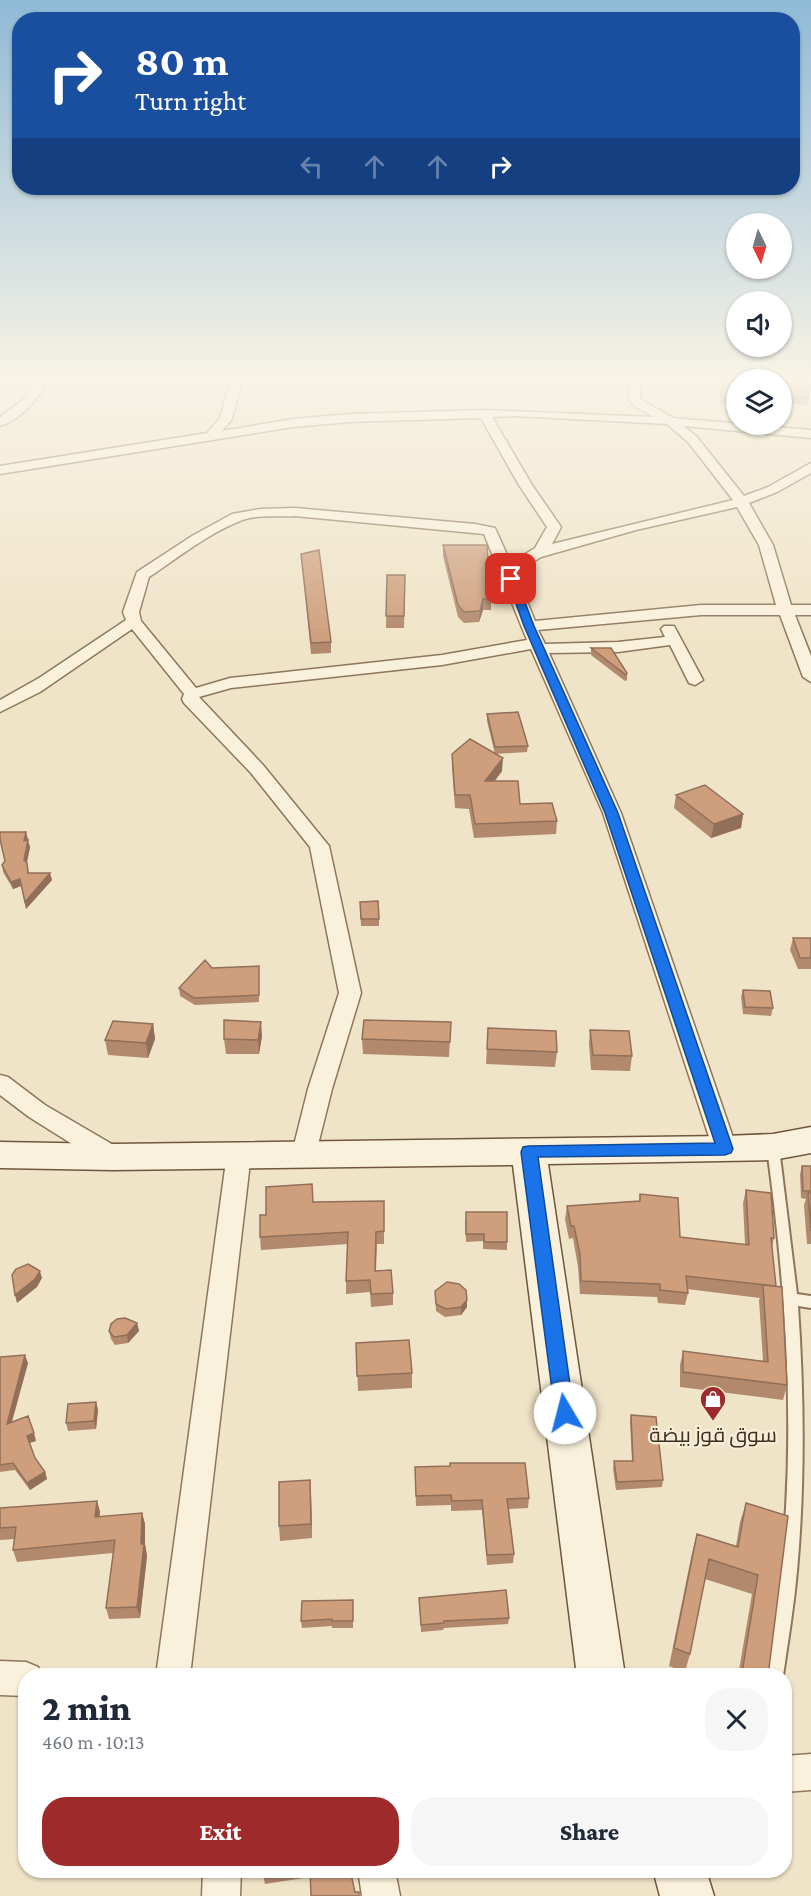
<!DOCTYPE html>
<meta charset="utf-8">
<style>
body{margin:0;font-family:"Crimson Pro",Cairo,serif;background:#f6f6f7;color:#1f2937;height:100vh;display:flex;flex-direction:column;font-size:22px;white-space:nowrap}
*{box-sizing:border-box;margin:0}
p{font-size:20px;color:#747a83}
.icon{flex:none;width:33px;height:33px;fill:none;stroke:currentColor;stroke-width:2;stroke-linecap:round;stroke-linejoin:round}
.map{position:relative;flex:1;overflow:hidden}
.side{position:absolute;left:18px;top:1668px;width:774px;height:210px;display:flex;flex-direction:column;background:#fff;border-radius:24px;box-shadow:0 2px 4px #0004}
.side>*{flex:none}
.top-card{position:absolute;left:12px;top:12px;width:788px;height:183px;border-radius:24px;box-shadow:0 2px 4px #0004;background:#1a4fa0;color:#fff;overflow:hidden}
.needle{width:39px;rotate:175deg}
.tools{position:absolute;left:726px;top:213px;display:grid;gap:12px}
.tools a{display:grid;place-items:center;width:66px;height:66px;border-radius:50%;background:#fff;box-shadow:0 2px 4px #0004;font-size:30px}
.pin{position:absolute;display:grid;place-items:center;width:51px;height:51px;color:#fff;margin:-26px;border-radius:12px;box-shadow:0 3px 9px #0006}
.me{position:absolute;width:66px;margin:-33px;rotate:352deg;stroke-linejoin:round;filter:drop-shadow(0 0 4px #0008)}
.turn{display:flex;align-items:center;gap:21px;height:126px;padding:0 24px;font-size:27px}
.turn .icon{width:78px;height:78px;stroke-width:2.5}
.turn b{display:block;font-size:42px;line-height:51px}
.lanes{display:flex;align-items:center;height:57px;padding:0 24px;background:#0003;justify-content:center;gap:30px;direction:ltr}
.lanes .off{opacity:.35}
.round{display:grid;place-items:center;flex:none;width:63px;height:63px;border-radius:24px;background:#f6f6f7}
.headline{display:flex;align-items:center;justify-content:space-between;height:102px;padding:0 24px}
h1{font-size:36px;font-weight:800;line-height:45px}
.cta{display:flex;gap:12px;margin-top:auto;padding:12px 24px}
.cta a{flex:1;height:69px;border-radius:24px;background:#9e2a2b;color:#fff;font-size:24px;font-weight:800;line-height:69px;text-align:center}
.cta a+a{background:#f6f6f7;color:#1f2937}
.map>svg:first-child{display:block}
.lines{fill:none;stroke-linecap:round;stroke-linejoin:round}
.service-casing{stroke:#8d765c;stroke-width:4}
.minor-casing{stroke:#8d765c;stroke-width:3}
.secondary-casing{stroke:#6f573f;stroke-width:3}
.service{fill:#faf1dc;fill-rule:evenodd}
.minor{fill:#faf1dc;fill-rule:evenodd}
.secondary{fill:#faf1dc;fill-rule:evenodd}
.wall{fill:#b2896c}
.shaded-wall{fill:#916f58}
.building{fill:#cf9f7d;stroke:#916f58;stroke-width:1.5}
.route{fill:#1a73e8;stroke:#114b97;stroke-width:1.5}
.labels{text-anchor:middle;stroke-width:4.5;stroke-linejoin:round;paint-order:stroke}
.near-poi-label{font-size:21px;fill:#3d2e20;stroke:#f7eed8}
</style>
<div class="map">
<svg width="811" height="1896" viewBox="0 0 811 1896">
<rect width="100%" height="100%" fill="#f0e4c8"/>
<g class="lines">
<g class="service-casing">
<path id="service" d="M 773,1143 L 777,1145 L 779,1148 L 797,1294 L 811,1296 L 811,1308 L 798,1306 C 804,1394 805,1483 797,1571 C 794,1606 788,1641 783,1676 L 766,1676 C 774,1620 782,1564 786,1508 C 793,1387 783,1267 767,1148 L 769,1145 Z"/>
</g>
<g class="minor-casing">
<path id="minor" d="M 40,375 L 51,375 C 40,396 23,419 0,426 L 0,417 L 23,400 Z
M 232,375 L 243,375 L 232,419 L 222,431 L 293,419 L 349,414 L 484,410 L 654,417 C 629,402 626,406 629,375 L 640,375 L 640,399 L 673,418 L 811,430 L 811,438 L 683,426 L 696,436 L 744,496 L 768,487 L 811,463 L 811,473 L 777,492 L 749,503 L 773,545 L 791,605 L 811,605 L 811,615 L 795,615 L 811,656 L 811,682 L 803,677 L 780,615 L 701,615 L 538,630 L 545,644 L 618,642 L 665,637 L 661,629 L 664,626 L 674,626 L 703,680 L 695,685 L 689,683 L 670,645 L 618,652 L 549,653 L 621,813 L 737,1149 L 734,1156 L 725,1158 L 716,1156 L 713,1149 L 603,813 L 531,649 L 442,665 L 231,688 L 199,697 L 263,765 L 329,846 L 361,993 L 332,1089 L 316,1153 L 313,1160 L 304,1162 L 295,1160 L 292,1153 L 308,1089 L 339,993 L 310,847 L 251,773 L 184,703 L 182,699 L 184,694 L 132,629 L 40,692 L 0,712 L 0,700 L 39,678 L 126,620 L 123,612 L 137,572 L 192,536 L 232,514 L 260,509 L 295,508 L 475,524 L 495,528 L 512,566 L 522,556 L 535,548 L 547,527 L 519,485 L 481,418 L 349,422 L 293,427 L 0,474 L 0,466 L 207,433 L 220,418 ZM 515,416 L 667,424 L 688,442 L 733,500 L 552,544 L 561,527 L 532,485 L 492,417 ZM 737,507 L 759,545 L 776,605 L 701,605 L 535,621 L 518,579 L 528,565 L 541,557 L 636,530 ZM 295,516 L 484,534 L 527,640 L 442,655 L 230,678 L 196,688 L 141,621 L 139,612 L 149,577 C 178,558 207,534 240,521 C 256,514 278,517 295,516 Z
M 0,1075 L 8,1077 L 45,1105 L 122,1150 L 125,1157 L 122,1164 L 113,1166 L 104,1164 L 29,1117 L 0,1095 Z
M 239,1145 L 248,1147 L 251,1154 L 190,1676 L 156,1676 L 227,1154 L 230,1147 Z
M 0,1661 L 26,1662 L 38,1667 L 41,1676 L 26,1676 L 26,1696 L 0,1695 Z
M 811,1754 L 811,1790 L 784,1792 L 784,1756 Z
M 203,1870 L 241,1870 L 240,1896 L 202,1896 Z
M 358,1870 L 395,1870 L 400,1896 L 362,1896 Z"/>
</g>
<g class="secondary-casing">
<path id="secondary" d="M 811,1127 L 811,1153 L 773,1160 L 548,1164 L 625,1676 L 577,1676 L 513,1165 L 113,1170 L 0,1168 L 0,1142 L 113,1144 L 725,1136 L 773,1134 Z
M 653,1870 L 706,1870 L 714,1896 L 660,1896 Z"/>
</g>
<use href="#service" class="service"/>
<use href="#minor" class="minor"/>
<use href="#secondary" class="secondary"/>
</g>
<path class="wall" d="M 723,375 L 807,375 L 809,397 L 808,405 L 782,403 L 782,380 L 736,380 L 736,404 L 720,403 Z
M 443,545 L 491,599 L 491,610 L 483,610 L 479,622 L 464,623 L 458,617 L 443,556 Z
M 301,554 L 331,642 L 331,653 L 311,654 Z
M 387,575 L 405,575 L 404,628 L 386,628 Z
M 591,648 L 627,673 L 627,680 L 625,681 L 591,655 Z
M 487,714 L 528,746 L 527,752 L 495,754 L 487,721 Z
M 452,754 L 502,771 L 495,781 L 520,804 L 557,821 L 556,834 L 474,838 L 469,809 L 455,808 L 452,767 Z
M 676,795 L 743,814 L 741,828 L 711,838 L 674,808 Z
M 28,839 L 27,840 L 30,847 L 27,862 L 29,873 L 52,880 L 26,909 L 21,886 L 13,889 L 3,872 L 2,865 Z
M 360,902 L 379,919 L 379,926 L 361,926 Z
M 793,938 L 811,938 L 811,969 L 798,969 L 790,950 Z
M 259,966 L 259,1002 L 195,1005 L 180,996 L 179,988 L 212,968 Z
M 743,990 L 773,1008 L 771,1016 L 743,1014 L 741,997 Z
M 451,1022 L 449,1057 L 363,1054 L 362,1039 Z
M 153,1024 L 155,1039 L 148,1058 L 108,1055 L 105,1040 Z
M 488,1028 L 557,1052 L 555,1067 L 486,1064 Z
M 590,1030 L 632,1056 L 630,1071 L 591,1070 L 589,1044 Z
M 262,1036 L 259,1054 L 226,1054 L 224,1039 Z
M 802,1166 L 811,1166 L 811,1244 L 807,1244 L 804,1205 L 806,1199 L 801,1198 L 800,1174 Z
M 746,1190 L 774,1238 L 772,1247 L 776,1287 L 787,1385 L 783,1400 L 680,1387 L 680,1365 L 683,1351 L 763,1361 L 759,1300 L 760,1298 L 687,1289 L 688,1293 L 685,1305 L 658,1303 L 657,1297 L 580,1294 L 578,1267 L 573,1238 L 569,1239 L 565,1219 L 567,1206 L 639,1201 L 640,1194 L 680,1237 L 745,1244 L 743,1203 Z
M 384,1201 L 384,1244 L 377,1244 L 376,1271 L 393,1293 L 393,1305 L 371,1307 L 370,1292 L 346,1294 L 346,1281 L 348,1244 L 261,1250 L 260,1237 L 266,1215 L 313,1202 Z
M 465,1219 L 507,1242 L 507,1250 L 483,1249 L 483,1241 L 466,1242 Z
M 435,1291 L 467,1307 L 461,1315 L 445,1317 L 436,1311 Z
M 137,1323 L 139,1331 L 128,1343 L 115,1345 L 111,1339 L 109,1331 Z
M 356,1343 L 412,1373 L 412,1388 L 358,1391 Z
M 0,1357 L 28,1363 L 12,1422 L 36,1441 L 29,1443 L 35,1458 L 45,1472 L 47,1479 L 30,1490 L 15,1470 L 0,1472 Z
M 96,1402 L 98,1410 L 96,1429 L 68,1431 L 66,1423 Z
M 631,1415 L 663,1480 L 662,1487 L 616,1490 L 613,1469 L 614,1461 L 632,1461 L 630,1422 Z
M 415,1467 L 529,1498 L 528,1508 L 509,1509 L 514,1554 L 513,1563 L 487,1565 L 482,1510 L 451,1511 L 451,1505 L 416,1506 Z
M 311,1494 L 312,1538 L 280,1541 L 279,1526 Z
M 97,1501 L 100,1512 L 99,1517 L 142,1513 L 145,1524 L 145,1544 L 147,1556 L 140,1618 L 109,1619 L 106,1608 L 113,1553 L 17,1562 L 13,1550 L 15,1539 L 0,1540 L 0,1508 Z
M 746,1503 L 788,1516 L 768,1676 L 738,1676 L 752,1594 L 705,1579 L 690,1654 L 685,1672 L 669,1666 L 692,1553 L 697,1534 L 736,1546 L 740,1522 Z
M 419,1598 L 509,1618 L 508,1624 L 444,1628 L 443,1630 L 421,1632 Z
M 353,1607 L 353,1628 L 332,1628 L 332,1626 L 302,1628 L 301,1621 Z
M 262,1870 L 350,1870 L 355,1892 L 359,1896 L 310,1877 L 265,1884 Z"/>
<path class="shaded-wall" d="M 483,599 L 483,610 L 479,622 L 480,611 Z
M 503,758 L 502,771 L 484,794 L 485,781 Z
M 743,814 L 741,828 L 711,838 L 714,824 Z
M 26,832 L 28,839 L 25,848 L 24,841 Z
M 28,840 L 30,847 L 26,867 L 24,860 Z
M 50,873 L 52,880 L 26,909 L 25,902 Z
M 20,879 L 21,886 L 13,889 L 11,882 Z
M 261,1022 L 262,1036 L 259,1054 L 258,1040 Z
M 153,1024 L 155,1039 L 148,1058 L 146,1043 Z
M 40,1271 L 42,1278 L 37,1287 L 17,1303 L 15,1295 Z
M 467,1300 L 467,1307 L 461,1315 L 461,1307 Z
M 137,1323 L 139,1331 L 128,1343 L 127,1335 Z
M 25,1355 L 28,1363 L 9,1431 L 7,1424 Z
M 96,1402 L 98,1410 L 96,1429 L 94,1421 Z
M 34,1433 L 36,1441 L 29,1443 L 27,1436 Z
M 45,1472 L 47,1479 L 30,1490 L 27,1483 Z
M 310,1480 L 311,1494 L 312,1538 L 311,1524 Z
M 97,1501 L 100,1512 L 98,1529 L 95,1517 Z
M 142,1513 L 145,1524 L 145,1544 L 147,1556 L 140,1618 L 137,1607 Z"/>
<path class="building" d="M 723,375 L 807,375 L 809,397 L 782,396 L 782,380 L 736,380 L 736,396 L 721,395 Z
M 443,545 L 487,545 L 491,599 L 483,599 L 480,611 L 464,612 L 458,605 Z
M 319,550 L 331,642 L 311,643 L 301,554 Z
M 387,575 L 405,575 L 404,616 L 386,616 Z
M 591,648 L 611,648 L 627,673 L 626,675 Z
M 518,712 L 528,746 L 495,747 L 487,714 Z
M 470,739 L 503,758 L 485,781 L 518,781 L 520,804 L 552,803 L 557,821 L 475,824 L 470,795 L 455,795 L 452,754 Z
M 705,785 L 743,814 L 714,824 L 676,795 Z
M 0,832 L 26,832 L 24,841 L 28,840 L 24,860 L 27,863 L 28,873 L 50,873 L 25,902 L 20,879 L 11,882 L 2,865 L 5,861 L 0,839 Z
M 378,901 L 379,919 L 361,919 L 360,902 Z
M 793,938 L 811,938 L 811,958 L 800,958 Z
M 205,960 L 212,968 L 259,966 L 259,995 L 194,998 L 179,988 Z
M 743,990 L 770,991 L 773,1008 L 745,1007 Z
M 224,1020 L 261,1022 L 258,1040 L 224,1039 Z
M 364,1020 L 451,1022 L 450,1042 L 362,1039 Z
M 113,1021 L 153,1024 L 146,1043 L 105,1040 Z
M 488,1028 L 556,1031 L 557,1052 L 487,1049 Z
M 590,1030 L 629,1031 L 632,1056 L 593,1055 Z
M 802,1166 L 811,1166 L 811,1191 L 803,1191 Z
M 312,1184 L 313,1202 L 384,1201 L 384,1231 L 376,1232 L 375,1271 L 391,1270 L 393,1293 L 371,1294 L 370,1280 L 346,1281 L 348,1232 L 260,1237 L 260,1215 L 266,1215 L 266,1187 Z
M 746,1190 L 771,1193 L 774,1238 L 771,1238 L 776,1286 L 686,1276 L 688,1293 L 660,1290 L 660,1284 L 581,1281 L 580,1254 L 574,1226 L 571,1226 L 567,1206 L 640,1201 L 640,1194 L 678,1198 L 680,1237 L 749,1245 Z
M 808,1193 L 811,1193 L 811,1231 Z
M 466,1212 L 507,1212 L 507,1242 L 484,1242 L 484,1234 L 466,1234 Z
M 28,1264 L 40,1271 L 35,1279 L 15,1295 L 12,1275 L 16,1269 Z
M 447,1282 L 459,1284 L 466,1290 L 467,1300 L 461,1307 L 446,1309 L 436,1304 L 435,1291 Z
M 763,1285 L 782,1287 L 787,1385 L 683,1372 L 683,1351 L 768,1362 Z
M 125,1318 L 137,1323 L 127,1335 L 114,1337 L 109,1331 L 111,1324 L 117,1319 Z
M 409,1340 L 412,1373 L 357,1376 L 356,1343 Z
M 25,1355 L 7,1424 L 28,1416 L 34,1433 L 27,1436 L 35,1458 L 45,1472 L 27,1483 L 13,1463 L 0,1465 L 0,1357 Z
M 96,1402 L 94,1421 L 66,1423 L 68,1404 Z
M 631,1415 L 656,1417 L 663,1480 L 617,1482 L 614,1461 L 633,1461 Z
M 450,1463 L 525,1463 L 529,1498 L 507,1499 L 514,1554 L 487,1555 L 482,1500 L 452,1501 L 451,1495 L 416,1496 L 415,1467 L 450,1466 Z
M 310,1480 L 311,1524 L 279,1526 L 279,1482 Z
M 97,1501 L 95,1517 L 142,1513 L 141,1544 L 144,1544 L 137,1607 L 106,1608 L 115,1540 L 13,1550 L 16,1527 L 0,1528 L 0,1508 Z
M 746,1503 L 788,1516 L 768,1676 L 748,1676 L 742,1673 L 758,1575 L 709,1559 L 690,1654 L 674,1648 L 697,1534 L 738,1547 Z
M 506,1590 L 509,1618 L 444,1621 L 444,1623 L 421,1625 L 419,1598 Z
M 353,1600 L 353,1621 L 332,1621 L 332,1619 L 301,1621 L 302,1601 Z
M 262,1870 L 282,1870 L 263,1873 Z
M 310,1870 L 350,1870 L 355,1892 L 359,1892 L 359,1896 L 311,1896 Z"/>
<linearGradient id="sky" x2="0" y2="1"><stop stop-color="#8fbad6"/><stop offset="0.59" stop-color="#f8f3e6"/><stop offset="1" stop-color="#f8f3e6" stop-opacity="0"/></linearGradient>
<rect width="811" height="641" fill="url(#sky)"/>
<path class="route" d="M 511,576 L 516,579 L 534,626 L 618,813 L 733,1149 L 731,1153 L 725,1155 L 538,1157 L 574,1413 L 572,1419 L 565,1421 L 558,1419 L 555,1413 L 521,1152 L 523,1147 L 529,1146 L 715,1143 L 605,813 L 524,626 L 507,579 Z"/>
<defs>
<g id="shop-pin" transform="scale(1.35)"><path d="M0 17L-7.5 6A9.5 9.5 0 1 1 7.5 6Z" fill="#9e2a2b" stroke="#f7eed8"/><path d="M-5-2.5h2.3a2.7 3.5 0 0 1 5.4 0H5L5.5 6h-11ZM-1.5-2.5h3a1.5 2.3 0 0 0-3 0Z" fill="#fff"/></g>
</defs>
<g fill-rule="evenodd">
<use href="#shop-pin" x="713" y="1399"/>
</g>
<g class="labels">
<g class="near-poi-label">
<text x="713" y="1442">سوق قوز بيضة</text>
</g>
</g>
</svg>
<div class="tools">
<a><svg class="needle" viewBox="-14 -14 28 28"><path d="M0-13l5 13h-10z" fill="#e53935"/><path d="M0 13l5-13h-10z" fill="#747a83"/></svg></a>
<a><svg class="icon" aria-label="sound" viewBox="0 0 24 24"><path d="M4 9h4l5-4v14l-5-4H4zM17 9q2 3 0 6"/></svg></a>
<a><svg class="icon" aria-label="layers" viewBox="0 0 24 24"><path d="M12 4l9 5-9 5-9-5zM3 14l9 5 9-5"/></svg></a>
</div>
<div class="pin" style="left:511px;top:579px;background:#d93025"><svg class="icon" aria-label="arrive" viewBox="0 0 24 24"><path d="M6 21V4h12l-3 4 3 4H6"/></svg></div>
<svg class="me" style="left:565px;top:1413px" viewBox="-20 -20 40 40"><circle r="19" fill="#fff"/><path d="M0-13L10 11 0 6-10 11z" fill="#1a73e8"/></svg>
<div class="top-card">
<div class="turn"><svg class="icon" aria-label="right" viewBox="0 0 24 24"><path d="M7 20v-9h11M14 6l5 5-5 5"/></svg><div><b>80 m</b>Turn right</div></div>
<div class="lanes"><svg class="icon off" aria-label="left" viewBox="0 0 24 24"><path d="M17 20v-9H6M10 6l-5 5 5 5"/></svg><svg class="icon off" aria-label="ahead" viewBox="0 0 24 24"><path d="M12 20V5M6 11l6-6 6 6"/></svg><svg class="icon off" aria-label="ahead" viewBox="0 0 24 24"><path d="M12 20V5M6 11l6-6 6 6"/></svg><svg class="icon" aria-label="right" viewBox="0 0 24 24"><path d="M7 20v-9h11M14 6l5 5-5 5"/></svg></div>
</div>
<section class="side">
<div class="headline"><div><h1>2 min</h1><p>460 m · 10:13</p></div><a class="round"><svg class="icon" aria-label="close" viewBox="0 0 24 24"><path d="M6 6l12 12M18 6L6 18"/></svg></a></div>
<div class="cta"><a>Exit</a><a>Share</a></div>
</section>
</div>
